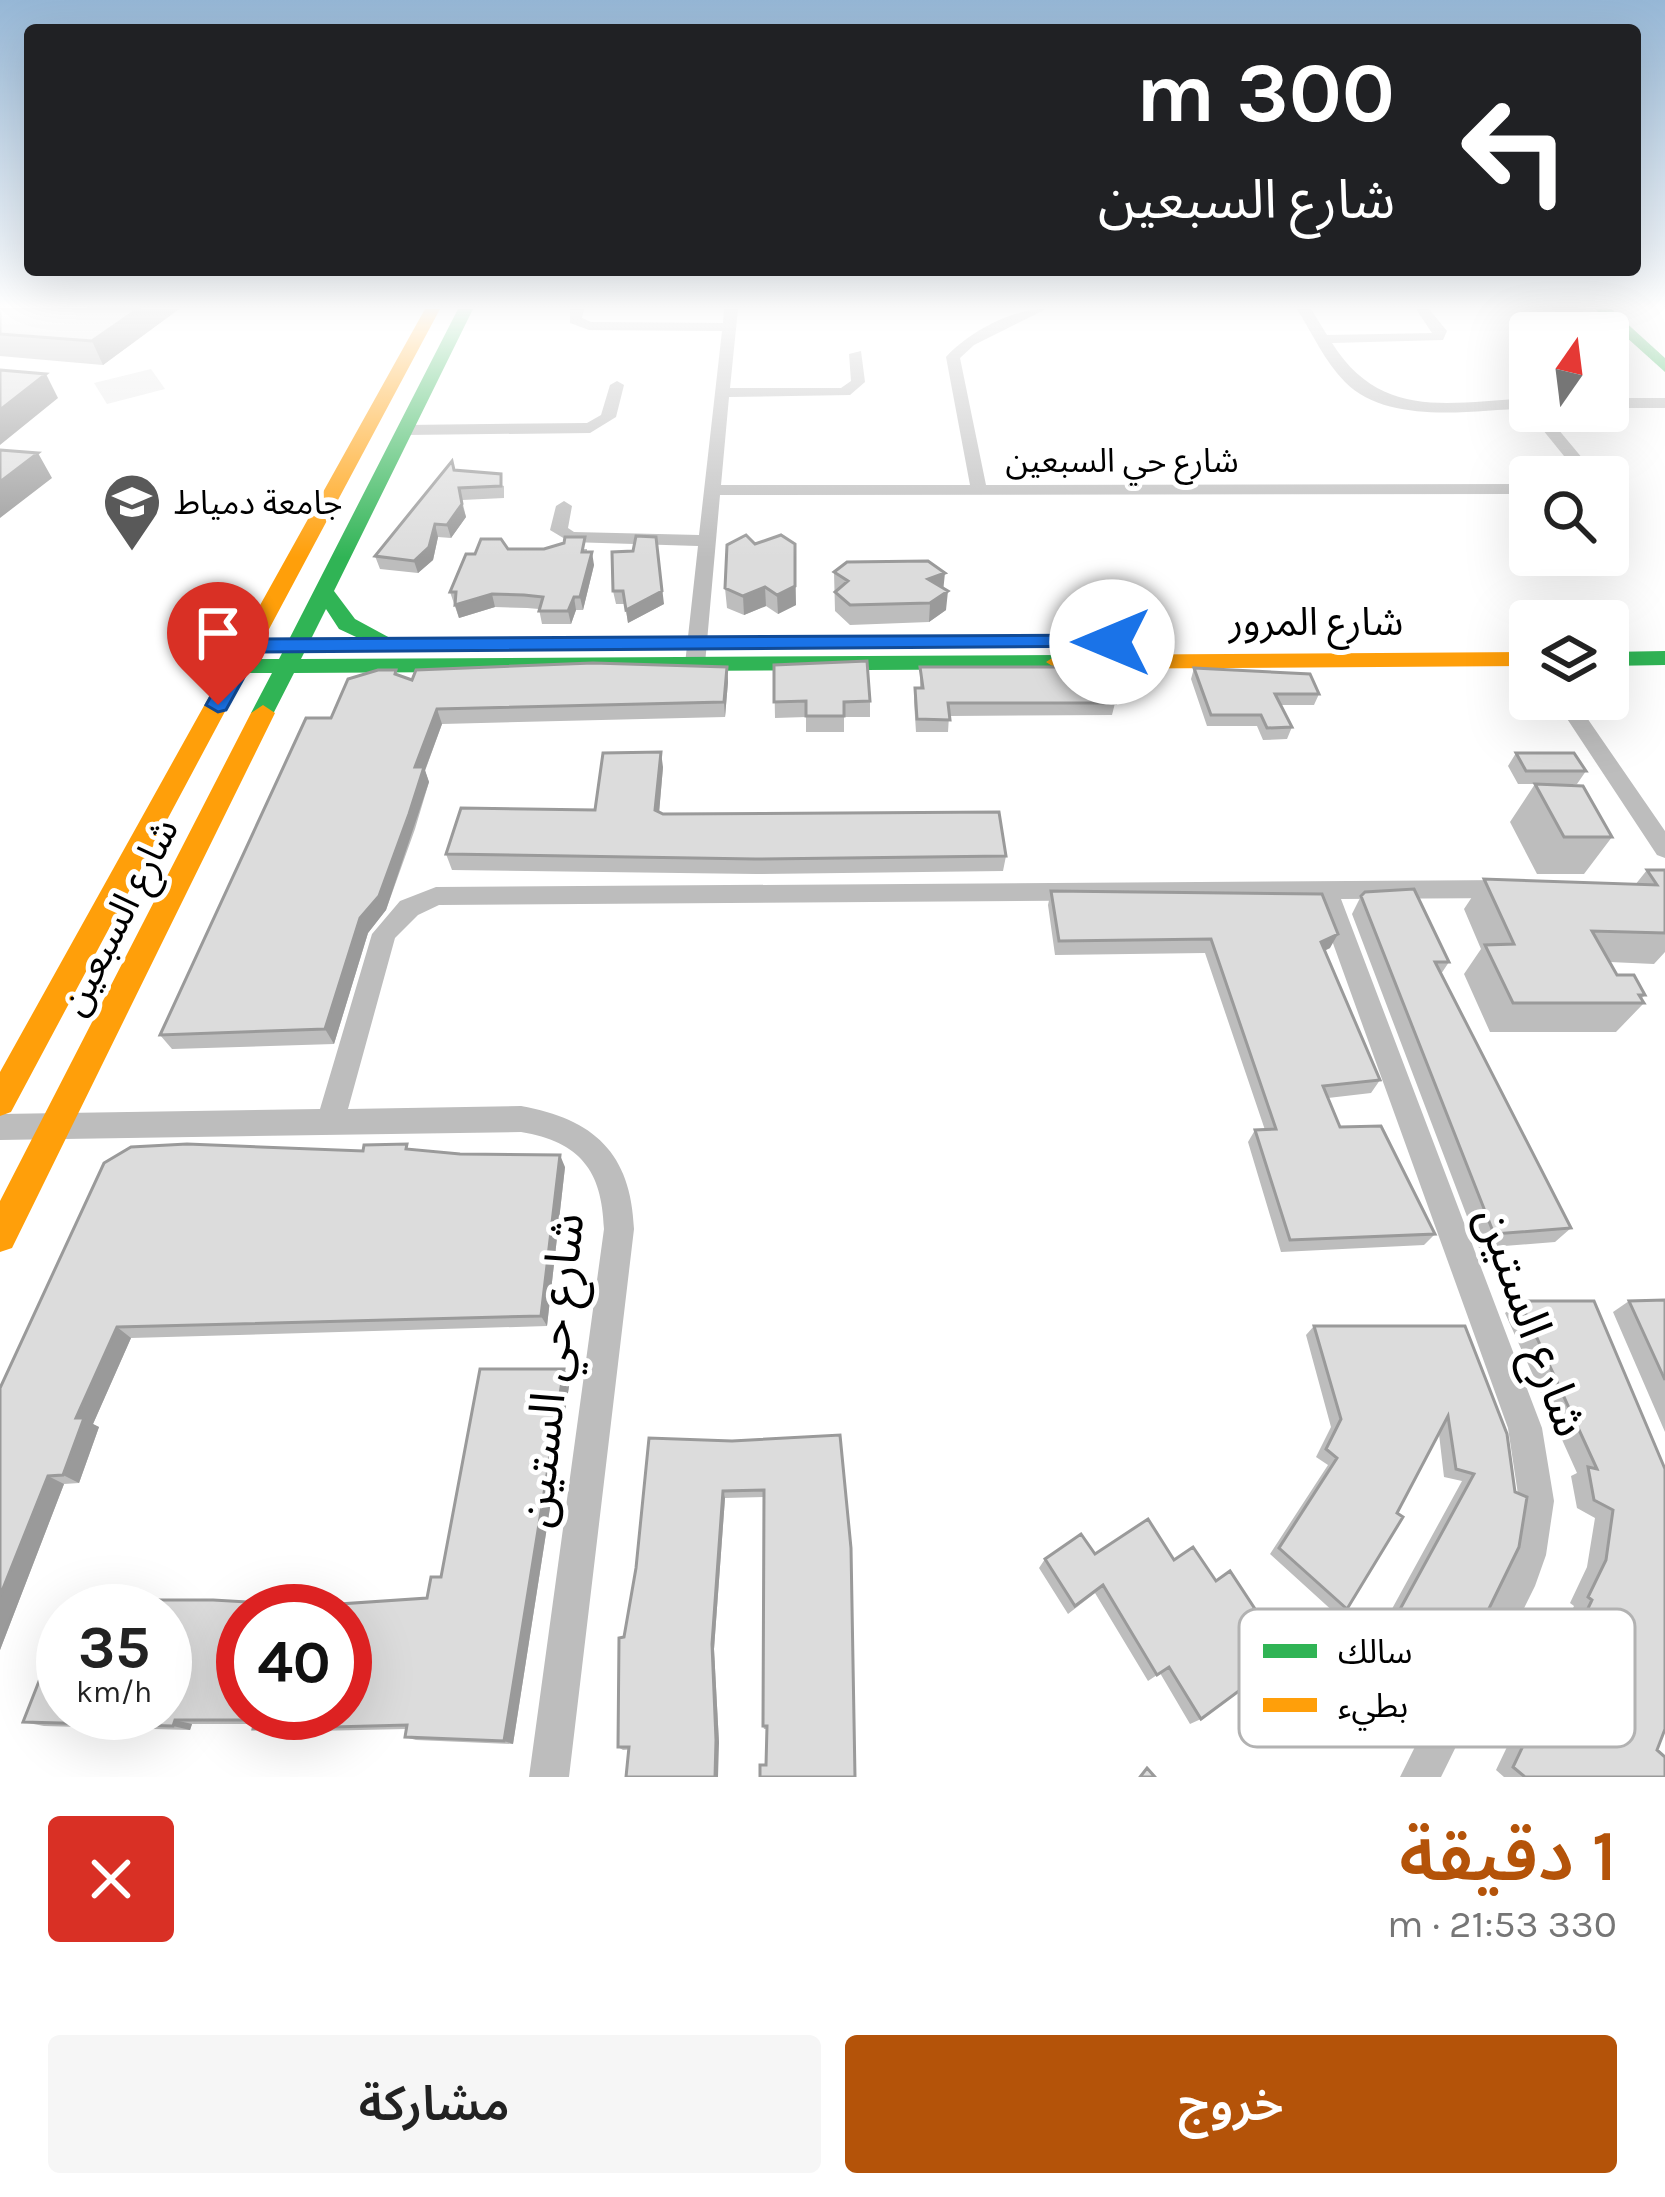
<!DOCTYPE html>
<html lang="ar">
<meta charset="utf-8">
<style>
body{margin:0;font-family:Karla,"Noto Sans Arabic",sans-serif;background:#f6f6f6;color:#222;direction:rtl;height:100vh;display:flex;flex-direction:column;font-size:45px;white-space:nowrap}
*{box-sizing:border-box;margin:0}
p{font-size:39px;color:#767676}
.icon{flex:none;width:66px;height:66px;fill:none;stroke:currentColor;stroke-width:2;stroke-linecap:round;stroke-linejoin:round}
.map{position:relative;height:1777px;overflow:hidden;direction:ltr}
.side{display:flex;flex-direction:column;background:#fff;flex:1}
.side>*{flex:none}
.guide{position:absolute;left:24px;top:24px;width:1617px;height:252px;border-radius:12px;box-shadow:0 12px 48px #0002;direction:rtl;background:#202124;color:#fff;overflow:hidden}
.needle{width:78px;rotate:14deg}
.tools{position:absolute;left:1509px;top:312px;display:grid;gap:24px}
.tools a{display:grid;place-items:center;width:120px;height:120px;border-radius:12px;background:#fff;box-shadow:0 12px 48px #0002;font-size:60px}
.speed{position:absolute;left:36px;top:1584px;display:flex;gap:24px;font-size:60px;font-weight:700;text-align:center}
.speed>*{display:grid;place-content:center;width:156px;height:156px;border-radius:50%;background:#fff;box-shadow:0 12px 48px #0002;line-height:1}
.speed small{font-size:30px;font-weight:400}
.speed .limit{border:18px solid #d22;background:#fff;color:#111}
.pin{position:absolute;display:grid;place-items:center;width:102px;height:102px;color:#fff;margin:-123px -51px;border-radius:50% 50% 50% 0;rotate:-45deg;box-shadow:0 0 12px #0007}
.pin .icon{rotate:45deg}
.me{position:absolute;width:132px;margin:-66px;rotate:270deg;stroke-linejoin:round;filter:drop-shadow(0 0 9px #0008)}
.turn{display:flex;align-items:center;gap:42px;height:252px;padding:0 48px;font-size:54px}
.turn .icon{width:156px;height:156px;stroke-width:2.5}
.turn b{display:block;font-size:84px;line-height:102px}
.round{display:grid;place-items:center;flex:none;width:126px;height:126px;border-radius:12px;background:#f6f6f6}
.summary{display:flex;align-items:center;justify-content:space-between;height:204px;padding:0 48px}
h1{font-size:72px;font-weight:600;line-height:90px;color:#b45309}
.action{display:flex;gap:24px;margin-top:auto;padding:24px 48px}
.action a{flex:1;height:138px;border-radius:12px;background:#b45309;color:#fff;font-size:48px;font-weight:600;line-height:138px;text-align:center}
.action a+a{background:#f6f6f6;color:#222}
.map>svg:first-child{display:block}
.green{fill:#e9e9e9}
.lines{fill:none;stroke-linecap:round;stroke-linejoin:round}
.street{fill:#bdbdbd;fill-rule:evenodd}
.fast{fill:#30b455;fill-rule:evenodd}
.slow{fill:#ff9f0a;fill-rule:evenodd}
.wall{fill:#bdbdbd}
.shaded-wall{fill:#9a9a9a}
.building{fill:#dcdcdc;stroke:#9a9a9a;stroke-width:3;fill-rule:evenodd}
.route{fill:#1a73e8;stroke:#114b97;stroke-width:3}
.labels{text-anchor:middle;stroke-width:10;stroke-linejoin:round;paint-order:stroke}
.far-street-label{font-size:33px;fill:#000;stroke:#fff}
.far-poi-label{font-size:33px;fill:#000;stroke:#fff;text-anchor:start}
.street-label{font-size:39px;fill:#000;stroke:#fff}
.near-street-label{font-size:48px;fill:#000;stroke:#fff}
.key{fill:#fff;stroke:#b2b2b2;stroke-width:3}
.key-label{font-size:33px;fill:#000}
</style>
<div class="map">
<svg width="1665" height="1777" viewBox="0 0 1665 1777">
<rect width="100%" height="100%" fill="#fff"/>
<path class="green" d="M 151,369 L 165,389 L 107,404 L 94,383 Z"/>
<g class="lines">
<path class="street" d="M 570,309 L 584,309 L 582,318 L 591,322 L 723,323 L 724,309 L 738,309 L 730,388 L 841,388 L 851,381 L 849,354 L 861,351 L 865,382 L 850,395 L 729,397 L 721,485 L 970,485 L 946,357 C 969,332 1012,309 1046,309 L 974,345 L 960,358 L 986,485 L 1530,484 L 1530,494 L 720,495 L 705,664 L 695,670 L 685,664 L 698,546 L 570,542 L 550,530 L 556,506 L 564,501 L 572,506 L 568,528 L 574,532 L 699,535 L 722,331 L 589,330 L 570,323 Z
M 1297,309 L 1311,309 L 1327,335 L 1432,333 L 1416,309 L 1429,309 L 1447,331 L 1443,340 L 1332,343 C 1381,421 1450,402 1530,398 L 1530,408 C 1474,410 1389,426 1345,382 C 1325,362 1312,333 1297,309 Z
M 617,381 L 624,385 L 616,417 L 590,433 L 405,435 L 397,430 L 405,425 L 587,423 L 601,415 L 610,385 Z
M 1608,398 L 1665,398 L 1665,408 L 1608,408 Z
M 1530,408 L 1530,411 L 1543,411 L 1598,477 L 1581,477 L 1530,414 Z
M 1524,634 L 1530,636 L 1530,654 L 1523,652 L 1514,640 Z
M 1554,699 L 1574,699 L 1665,831 L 1665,858 L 1657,855 Z
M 1510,880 L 1522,889 L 1510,898 L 1341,899 L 1542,1428 L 1554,1501 L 1546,1555 L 1535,1586 L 1441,1777 L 1400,1777 L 1510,1555 L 1519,1501 L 1508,1428 L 1317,899 L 439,905 L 418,915 L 395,938 L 348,1109 L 521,1106 C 594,1119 631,1153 634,1229 L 569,1777 L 529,1777 L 604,1229 C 602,1170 580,1142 521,1132 L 0,1140 L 0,1114 L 320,1109 L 372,934 L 400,901 L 436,887 Z"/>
<path class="fast" d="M 458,309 L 473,309 L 334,591 L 355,619 L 403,645 L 392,652 L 384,650 L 339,629 L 326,609 L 301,659 L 1057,655 L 1068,662 L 1057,669 L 294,673 L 271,718 L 255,718 L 251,713 L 272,673 L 239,673 L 228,666 L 239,659 L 279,659 Z
M 1595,309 L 1611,309 L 1665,358 L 1665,372 Z
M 1665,651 L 1665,665 L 1608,666 L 1608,652 Z"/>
<path class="slow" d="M 425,309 L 440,309 L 11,1112 L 0,1116 L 0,1072 Z
M 1530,652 L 1530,666 L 1057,669 L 1046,662 L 1057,655 Z
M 263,705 L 275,713 L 12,1248 L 0,1252 L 0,1201 L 251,713 Z"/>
</g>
<path class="wall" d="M 0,309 L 179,309 L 103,365 L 0,356 Z
M 454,470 L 504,486 L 504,498 L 462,500 L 466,517 L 451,538 L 438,537 L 433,560 L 418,573 L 380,569 L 375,556 Z
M 727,545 L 796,605 L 778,614 L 766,606 L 744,615 L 727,608 L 725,588 Z
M 508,549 L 587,549 L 587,552 L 594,565 L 583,610 L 576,610 L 571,624 L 542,624 L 539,609 L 527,608 L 495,607 L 459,618 L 450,592 L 475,554 Z
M 633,551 L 664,604 L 628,623 L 625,604 L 616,604 L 613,591 Z
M 834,572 L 943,589 L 946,610 L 929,622 L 850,625 L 835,611 Z
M 774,665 L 870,701 L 870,717 L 844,717 L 844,732 L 806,732 L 806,717 L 775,718 Z
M 727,667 L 728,682 L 725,717 L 442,724 L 425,771 L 429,782 L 415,829 L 386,910 L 368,933 L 334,1044 L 172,1049 L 160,1035 L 331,718 L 398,676 L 412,680 Z
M 920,667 L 1115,703 L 1112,715 L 949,716 L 948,732 L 916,732 L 914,701 L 915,688 L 920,688 Z
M 1194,668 L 1319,694 L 1314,705 L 1280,705 L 1292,727 L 1287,739 L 1263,740 L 1257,726 L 1207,726 L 1191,679 Z
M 1516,753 L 1586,771 L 1577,784 L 1518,784 L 1508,766 Z
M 663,767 L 659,812 L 663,814 L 1006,856 L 1003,871 L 756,874 L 452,870 L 446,854 L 595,810 Z
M 1535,784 L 1612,837 L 1584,874 L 1537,874 L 1510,822 Z
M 1647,870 L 1665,870 L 1665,952 L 1654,964 L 1610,962 L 1617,975 L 1645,995 L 1641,999 L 1644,1003 L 1616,1032 L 1490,1032 L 1464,974 L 1481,949 L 1464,909 L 1484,879 L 1635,885 Z
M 1051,891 L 1330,948 L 1324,951 L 1380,1080 L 1371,1093 L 1328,1098 L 1340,1127 L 1435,1234 L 1424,1245 L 1281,1252 L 1248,1142 L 1255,1130 L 1265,1130 L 1205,953 L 1055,955 L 1048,905 Z
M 1361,896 L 1449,962 L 1441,974 L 1571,1228 L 1555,1242 L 1479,1248 L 1352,914 Z
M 410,1149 L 565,1167 L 547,1326 L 131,1338 L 93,1424 L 99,1427 L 79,1483 L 64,1484 L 0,1650 L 0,1388 Z
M 1665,1300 L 1665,1432 L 1613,1312 L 1629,1301 Z
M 1520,1301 L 1594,1301 L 1657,1750 L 1665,1777 L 1504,1777 L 1496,1770 L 1574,1606 L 1570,1603 L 1587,1567 L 1595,1518 L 1577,1508 L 1571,1476 L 1577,1473 L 1505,1313 Z
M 1314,1326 L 1507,1434 L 1443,1703 L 1430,1706 L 1370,1649 L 1462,1481 L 1444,1477 L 1439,1434 L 1347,1609 L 1336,1614 L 1270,1554 L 1328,1465 L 1316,1457 L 1331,1427 L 1306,1335 Z
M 564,1369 L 570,1380 L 513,1744 L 416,1740 L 405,1737 L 406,1729 L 268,1732 L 253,1729 L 254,1724 L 192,1724 L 190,1730 L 44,1726 L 23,1722 L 277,1608 L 427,1598 Z
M 840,1435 L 766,1765 L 767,1729 L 764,1729 L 763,1726 L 764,1497 L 725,1498 L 714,1649 L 719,1743 L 623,1750 L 618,1747 L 624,1637 L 732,1441 Z
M 1148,1519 L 1201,1719 L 1190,1724 L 1160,1673 L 1148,1681 L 1095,1593 L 1068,1614 L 1039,1568 L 1045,1559 L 1095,1554 Z"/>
<path class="shaded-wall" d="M 138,309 L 179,309 L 103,365 L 92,341 Z
M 46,374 L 58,398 L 0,445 L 0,410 Z
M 38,453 L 52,478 L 0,518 L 0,482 Z
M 462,504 L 466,517 L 451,538 L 447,525 Z
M 435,524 L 438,537 L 433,560 L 418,573 L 414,561 Z
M 656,537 L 664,604 L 628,623 L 626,610 Z
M 795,544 L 796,605 L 778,614 L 777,595 Z
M 592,552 L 594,565 L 583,610 L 580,597 Z
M 945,573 L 943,592 L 928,579 Z
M 765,587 L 766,606 L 744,615 L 743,596 Z
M 948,591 L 946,610 L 929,622 L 930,603 Z
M 492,594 L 495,607 L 459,618 L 455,605 Z
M 574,597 L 576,610 L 571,624 L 568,611 Z
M 727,667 L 728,682 L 725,717 L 724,702 Z
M 437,709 L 442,724 L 425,770 L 429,782 L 386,910 L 368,933 L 334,1044 L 325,1029 L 360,918 Z
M 661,752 L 663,767 L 658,825 L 655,810 Z
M 1338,934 L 1330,948 L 1313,956 L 1321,942 Z
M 560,1155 L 565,1167 L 547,1326 L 541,1316 Z
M 117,1327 L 131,1338 L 93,1424 L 99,1427 L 79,1483 L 63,1475 L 76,1418 Z
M 564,1369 L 570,1380 L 513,1744 L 504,1741 Z
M 48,1476 L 64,1484 L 0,1650 L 0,1596 Z
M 723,1491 L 725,1498 L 714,1649 L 719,1743 L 718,1777 L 715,1777 L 712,1644 Z
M 175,1720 L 192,1724 L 190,1730 L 173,1726 Z"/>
<path class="building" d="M 0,309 L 138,309 L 92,341 L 0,334 Z
M 0,370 L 46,374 L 0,410 Z
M 0,450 L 38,453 L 0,482 Z
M 452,461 L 454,470 L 501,474 L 501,486 L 459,488 L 462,504 L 447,525 L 435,524 L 429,547 L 414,561 L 375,556 Z
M 746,535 L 755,544 L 781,535 L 795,544 L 795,586 L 777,595 L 765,587 L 743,596 L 725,588 L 727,545 Z
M 636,536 L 656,537 L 662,591 L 626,610 L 623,591 L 613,591 L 612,552 L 633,551 Z
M 565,537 L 585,537 L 582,552 L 592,552 L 580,597 L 574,597 L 568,611 L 539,611 L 543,597 L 524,595 L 492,594 L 455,605 L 456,592 L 450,592 L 466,554 L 475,554 L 481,539 L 501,539 L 508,549 L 544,549 L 564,543 Z
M 928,561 L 945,573 L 928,579 L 948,591 L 930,603 L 850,605 L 835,592 L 848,581 L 834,572 L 847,562 Z
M 867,661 L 870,701 L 844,702 L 844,716 L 806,716 L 806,701 L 774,702 L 774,665 Z
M 593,663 L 727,667 L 724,702 L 437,709 L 415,767 L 424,767 L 409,814 L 379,896 L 360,918 L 325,1029 L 160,1035 L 306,718 L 331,718 L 348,679 L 378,670 L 396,670 L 395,674 L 412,680 L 416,670 Z
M 920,667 L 1104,667 L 1115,703 L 948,703 L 950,720 L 917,719 L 915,688 L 923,688 Z
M 1194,668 L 1310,674 L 1319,694 L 1275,694 L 1292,727 L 1267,728 L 1261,715 L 1211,715 Z
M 661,752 L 655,810 L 663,814 L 999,812 L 1006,856 L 755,859 L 446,854 L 461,808 L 595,810 L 603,753 Z
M 1516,753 L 1574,753 L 1586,771 L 1526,771 Z
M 1535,784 L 1583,786 L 1612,837 L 1564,837 Z
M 1647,870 L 1665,870 L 1665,933 L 1592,931 L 1617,975 L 1634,975 L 1645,995 L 1639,995 L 1644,1003 L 1513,1003 L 1485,945 L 1514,944 L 1484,879 L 1657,885 Z
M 1414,889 L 1449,962 L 1435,962 L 1571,1228 L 1494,1234 L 1361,896 L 1365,892 Z
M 1051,891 L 1322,894 L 1338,934 L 1321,942 L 1380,1080 L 1323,1086 L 1340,1127 L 1381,1126 L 1435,1234 L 1290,1240 L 1255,1130 L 1276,1129 L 1211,939 L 1059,941 Z
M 187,1144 L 363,1151 L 364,1145 L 407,1144 L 406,1149 L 460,1154 L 560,1155 L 541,1316 L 117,1327 L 76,1418 L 84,1418 L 63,1475 L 48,1476 L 0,1596 L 0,1388 L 104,1163 L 131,1147 Z
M 1665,1300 L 1665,1380 L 1629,1301 Z
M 1520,1301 L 1594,1301 L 1665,1469 L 1665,1729 L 1657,1750 L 1665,1757 L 1665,1777 L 1525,1777 L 1513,1767 L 1592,1600 L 1588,1597 L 1606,1560 L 1613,1510 L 1594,1500 L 1588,1467 L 1597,1469 Z
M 1314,1326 L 1465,1326 L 1507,1434 L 1515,1492 L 1527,1497 L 1519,1547 L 1443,1703 L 1381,1644 L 1474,1474 L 1456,1469 L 1448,1416 L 1397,1513 L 1403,1517 L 1347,1609 L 1279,1548 L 1337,1458 L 1326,1449 L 1341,1419 Z
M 480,1369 L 564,1369 L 504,1741 L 405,1737 L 407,1725 L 253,1729 L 255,1720 L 175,1720 L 173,1726 L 23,1722 L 63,1620 L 63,1713 L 165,1713 L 165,1611 L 67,1611 L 71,1600 L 213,1600 L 266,1603 L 265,1609 L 427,1598 L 431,1577 L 441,1577 ZM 243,1611 L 345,1611 L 345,1713 L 243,1713 Z
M 840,1435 L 851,1548 L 855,1777 L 760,1777 L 760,1765 L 766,1765 L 767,1726 L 763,1726 L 764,1490 L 723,1491 L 712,1644 L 716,1740 L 715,1777 L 626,1777 L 629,1747 L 618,1747 L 619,1638 L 624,1637 L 636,1568 L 649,1438 L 732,1441 Z
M 1148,1519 L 1174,1560 L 1193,1547 L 1216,1581 L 1230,1571 L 1286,1656 L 1201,1719 L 1169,1667 L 1157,1675 L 1103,1585 L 1075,1606 L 1045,1559 L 1081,1534 L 1095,1554 Z
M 1147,1768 L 1155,1777 L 1140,1777 Z"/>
<linearGradient id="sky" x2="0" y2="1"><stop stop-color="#96b7d6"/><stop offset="0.55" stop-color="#fff"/><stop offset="1" stop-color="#fff" stop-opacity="0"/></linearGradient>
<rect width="1665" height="558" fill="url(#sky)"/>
<path class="route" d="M 1112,635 L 1120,637 L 1120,646 L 258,652 L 226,710 L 218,712 L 206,705 L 239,646 L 250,639 Z"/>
<defs>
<g id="university-pin" transform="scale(3)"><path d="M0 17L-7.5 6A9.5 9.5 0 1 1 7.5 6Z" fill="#595959" stroke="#fff"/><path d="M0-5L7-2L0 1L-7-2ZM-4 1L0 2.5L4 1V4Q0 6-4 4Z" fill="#fff"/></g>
</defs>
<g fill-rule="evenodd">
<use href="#university-pin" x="132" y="502"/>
</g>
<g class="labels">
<g class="far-street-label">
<text x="1122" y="472">شارع حي السبعين</text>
</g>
<g class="far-poi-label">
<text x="174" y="514">جامعة دمياط</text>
</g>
<g class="street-label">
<text x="1316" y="635">شارع المرور</text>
<text transform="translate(118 916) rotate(-63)" y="14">شارع السبعين</text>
</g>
<g class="near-street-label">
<text transform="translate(1533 1321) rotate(70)" y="17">شارع الستين</text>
<text transform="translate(550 1370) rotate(-84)" y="17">شارع حي الستين</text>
</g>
</g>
<rect x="1239" y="1609" width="396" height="138" rx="18" class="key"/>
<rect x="1263" y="1644" width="54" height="14" fill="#30b455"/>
<rect x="1263" y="1698" width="54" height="14" fill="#ff9f0a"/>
<g class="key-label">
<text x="1338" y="1663">سالك</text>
<text x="1338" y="1717">بطيء</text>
</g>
</svg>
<div class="tools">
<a><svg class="needle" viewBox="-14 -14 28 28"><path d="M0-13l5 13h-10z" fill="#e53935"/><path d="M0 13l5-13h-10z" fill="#767676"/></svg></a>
<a><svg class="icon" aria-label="search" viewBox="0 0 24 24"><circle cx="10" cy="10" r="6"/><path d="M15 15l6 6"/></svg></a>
<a><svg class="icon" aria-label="layers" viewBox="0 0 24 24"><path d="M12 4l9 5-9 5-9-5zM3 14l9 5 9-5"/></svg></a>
</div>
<div class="speed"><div>35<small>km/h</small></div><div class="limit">40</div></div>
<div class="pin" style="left:218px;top:705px;background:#d93025"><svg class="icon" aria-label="arrive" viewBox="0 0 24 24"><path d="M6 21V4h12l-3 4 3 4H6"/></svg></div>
<svg class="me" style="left:1112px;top:642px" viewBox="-20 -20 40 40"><circle r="19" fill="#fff"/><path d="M0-13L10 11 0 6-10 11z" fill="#1a73e8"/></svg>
<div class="guide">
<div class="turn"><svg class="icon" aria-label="left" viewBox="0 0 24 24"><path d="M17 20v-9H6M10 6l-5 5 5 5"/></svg><div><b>300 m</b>شارع السبعين</div></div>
</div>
</div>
<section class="side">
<div class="summary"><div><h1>1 دقيقة</h1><p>330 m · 21:53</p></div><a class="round" style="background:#d93025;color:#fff"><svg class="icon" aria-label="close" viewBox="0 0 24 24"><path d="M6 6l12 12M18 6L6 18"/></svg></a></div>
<div class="action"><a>خروج</a><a>مشاركة</a></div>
</section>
